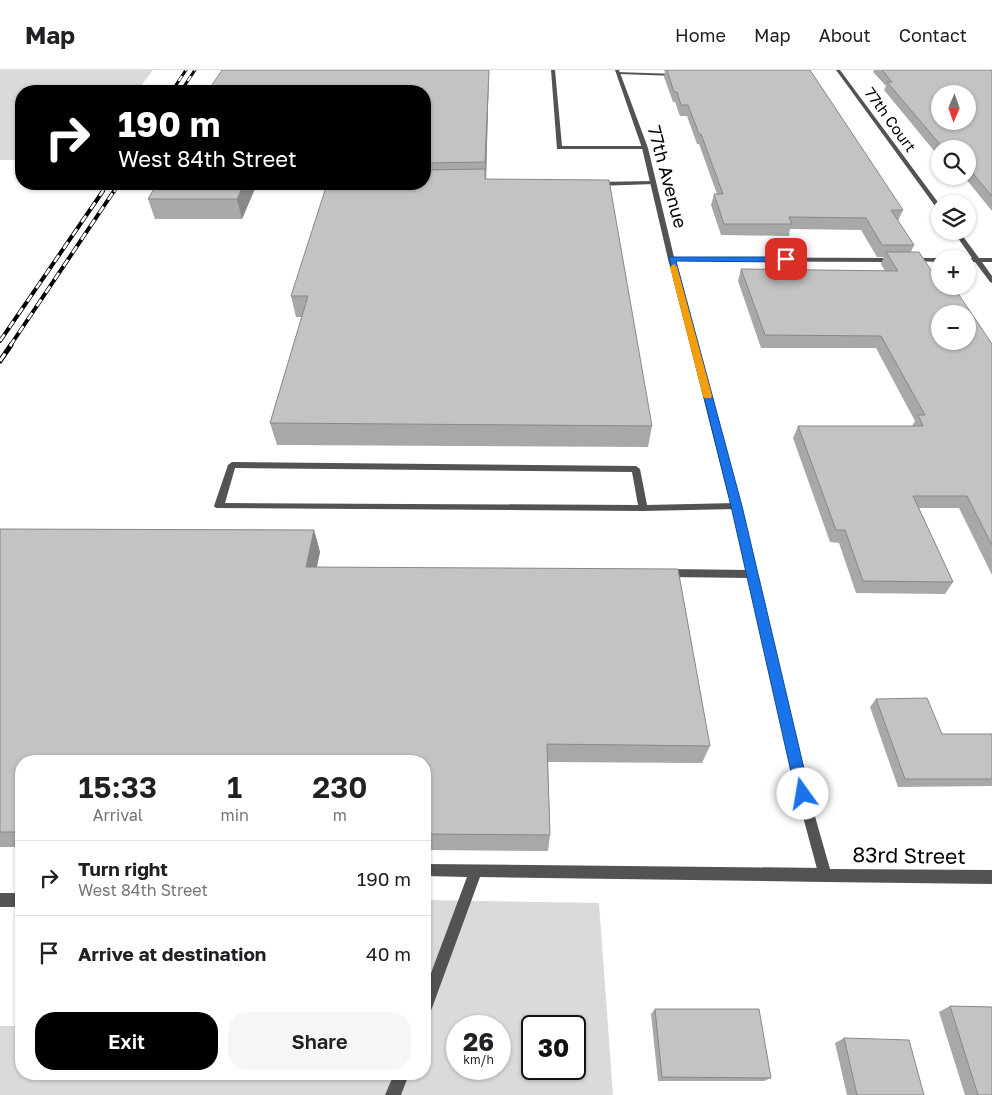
<!DOCTYPE html>
<meta charset="utf-8">
<style>
body{margin:0;font-family:"Golos Text",sans-serif;background:#f6f6f6;color:#202124;height:100vh;display:flex;flex-direction:column;font-size:19px;white-space:nowrap}
*{box-sizing:border-box;margin:0}
p{font-size:16px;color:#757577}
.icon{flex:none;width:28px;height:28px;fill:none;stroke:currentColor;stroke-width:2;stroke-linecap:round;stroke-linejoin:round}
.map{position:relative;flex:1;overflow:hidden}
.drawer{position:absolute;left:15px;top:685px;width:416px;height:325px;display:flex;flex-direction:column;background:#fff;border-radius:20px;box-shadow:0 1px 4px #0004}
.drawer>*{flex:none}
.top-card{position:absolute;left:15px;top:15px;width:416px;height:105px;border-radius:20px;box-shadow:0 1px 4px #0004;background:#000;color:#fff;overflow:hidden}
.needle{width:32px;rotate:182deg}
.tools{position:absolute;left:931px;top:15px;display:grid;gap:10px}
.tools a{display:grid;place-items:center;width:45px;height:45px;border-radius:50%;background:#fff;box-shadow:0 1px 4px #0004;font-size:25px}
.speed{position:absolute;left:446px;top:945px;display:flex;gap:10px;font-size:25px;font-weight:700;text-align:center}
.speed>*{display:grid;place-content:center;width:65px;height:65px;border-radius:50%;background:#fff;box-shadow:0 1px 4px #0004;line-height:1}
.speed small{font-size:12px;font-weight:400}
.speed .limit{border:2px solid #111;border-radius:8px;background:#fff;color:#111}
.pin{position:absolute;display:grid;place-items:center;width:42px;height:42px;color:#fff;margin:-21px;border-radius:10px;box-shadow:0 2px 8px #0006}
.me{position:absolute;width:55px;margin:-28px;rotate:347deg;stroke-linejoin:round;filter:drop-shadow(0 0 4px #0008)}
.turn{display:flex;align-items:center;gap:18px;height:105px;padding:0 20px;font-size:22px}
.turn .icon{width:65px;height:65px;stroke-width:2.5}
.turn b{display:block;font-size:35px;line-height:42px}
.eta{display:flex;justify-content:space-evenly;align-items:center;height:85px;text-align:center}
.eta b{font-size:30px;font-weight:600;line-height:35px}
.button{display:flex;gap:10px;margin-top:auto;padding:10px 20px}
.button a{flex:1;height:58px;border-radius:20px;background:#000;color:#fff;font-size:20px;font-weight:600;line-height:58px;text-align:center}
.button a+a{background:#f6f6f6;color:#202124}
ul{padding:0;list-style:none}
li{display:flex;align-items:center;gap:15px;height:75px;padding:0 20px;border-top:1px solid #e0e0e0}
li div{flex:1}
li b{display:block;font-size:19px}
li em{font-style:normal}
header{display:flex;align-items:center;gap:30px;box-sizing:border-box;height:70px;padding:0 25px;background:#fff;border-bottom:1px solid #e0e0e0}
header strong{font-size:24px}
nav{display:flex;gap:28px;margin-inline-start:auto;font-size:18px}
.map>svg:first-child{display:block}
.green{fill:#dadada;fill-rule:evenodd}
.lines{fill:none;stroke-linecap:round;stroke-linejoin:round}
.service{fill:#535353;fill-rule:evenodd}
.minor{fill:#535353;fill-rule:evenodd}
.rail-far2-casing{stroke:#000;stroke-width:3}
.rail-far1-casing{stroke:#000;stroke-width:4}
.rail-casing{stroke:#000;stroke-width:5}
.rail-far2{stroke:#fff;stroke-width:2;stroke-dasharray:6;stroke-linecap:butt}
.rail-far1{stroke:#fff;stroke-width:2.5;stroke-dasharray:8;stroke-linecap:butt}
.rail{stroke:#fff;stroke-width:3;stroke-dasharray:9;stroke-linecap:butt}
.wall{fill:#a8a8a8}
.shaded-wall{fill:#888}
.building{fill:#c3c3c3;stroke:#888;fill-rule:evenodd}
.route{fill:#1a73e8;stroke:#114b97}
.slow{fill:#f59e0b}
.labels{text-anchor:middle;stroke-width:4;stroke-linejoin:round;paint-order:stroke}
.far-street-label{font-size:15px;fill:#000;stroke:#fff}
.street-label{font-size:18px;fill:#000;stroke:#fff}
.near-street-label{font-size:21px;fill:#000;stroke:#fff}
</style>
<header>
<strong>Map</strong>
<nav><a>Home</a><a>Map</a><a>About</a><a>Contact</a></nav>
</header>
<div class="map">
<svg width="992" height="1025" viewBox="0 0 992 1025">
<rect width="100%" height="100%" fill="#fff"/>
<path class="green" d="M 0,0 L 153,0 L 137,21 L 21,21 L 21,90 L 0,90 Z
M 425,830 L 599,833 L 613,1025 L 0,1025 L 0,956 L 21,956 L 21,1004 L 425,1004 ZM 458,956 L 500,956 L 500,999 L 458,999 ZM 532,956 L 575,956 L 575,999 L 532,999 Z"/>
<g class="lines">
<path class="service" d="M 551,0 L 555,0 L 562,76 L 645,76 L 647,77 L 647,79 L 557,79 Z
M 616,2 L 677,4 L 679,5 L 677,6 L 618,4 Z
M 653,111 L 655,112 L 655,114 L 597,116 L 594,114 L 597,112 Z
M 337,115 L 340,117 L 339,118 L 314,120 L 311,118 L 314,116 Z
M 232,392 L 636,396 L 640,399 L 647,435 L 736,433 L 741,436 L 736,439 L 643,441 L 216,438 L 214,436 L 228,395 ZM 235,398 L 632,402 L 638,435 L 225,433 Z
M 666,499 L 752,500 L 756,501 L 757,504 L 756,507 L 752,508 L 666,507 L 662,506 L 661,503 L 662,500 Z
M 425,794 L 825,798 L 830,800 L 832,805 L 830,810 L 825,812 L 480,807 L 432,938 L 430,943 L 425,945 L 425,919 L 467,807 L 425,806 Z
M 0,823 L 21,823 L 21,837 L 0,837 Z
M 394,1004 L 409,1004 L 401,1025 L 385,1025 Z"/>
<path class="minor" d="M 615,0 L 619,0 L 648,78 L 674,187 L 895,188 L 898,190 L 895,192 L 675,191 L 741,436 L 814,743 L 830,799 L 992,800 L 992,814 L 825,812 L 820,810 L 802,743 L 731,436 L 668,189 L 642,78 Z
M 836,0 L 840,0 L 940,135 L 940,141 L 938,140 Z
M 953,161 L 959,161 L 979,188 L 992,188 L 992,192 L 982,192 L 992,206 L 992,213 L 990,212 L 975,192 L 968,192 L 968,189 L 966,189 L 972,188 Z
M 912,188 L 940,188 L 942,189 L 940,189 L 940,192 L 910,191 L 910,189 Z"/>
<g class="rail-far2-casing">
<path id="rail-far2" d="M 172,21 L 186,0
M 181,21 L 195,0
M 102,122 L 108,114
M 114,122 L 119,114"/>
</g>
<g class="rail-far1-casing">
<path id="rail-far1" d="M 0,271 L 103,121
M 10,276 L 114,121"/>
</g>
<g class="rail-casing">
<path id="rail" d="M 0,291 L 11,275"/>
</g>
<use href="#rail-far2" class="rail-far2"/>
<use href="#rail-far1" class="rail-far1"/>
<use href="#rail" class="rail"/>
</g>
<path class="wall" d="M 489,0 L 486,109 L 652,356 L 648,377 L 277,375 L 270,353 L 302,247 L 296,247 L 291,226 L 425,114 L 425,21 Z
M 664,0 L 810,0 L 903,140 L 898,151 L 914,175 L 911,182 L 933,203 L 992,274 L 992,505 L 959,438 L 919,438 L 953,512 L 945,524 L 856,523 L 839,473 L 830,472 L 793,368 L 798,356 L 912,356 L 915,351 L 876,278 L 761,278 L 738,211 L 741,199 L 885,201 L 881,194 L 884,187 L 877,187 L 861,160 L 790,159 L 789,166 L 721,165 L 711,135 L 714,124 L 717,124 L 699,74 L 697,74 L 687,46 L 680,46 L 675,32 L 673,32 L 664,7 L 665,1 L 664,1 Z
M 874,0 L 992,0 L 992,141 L 966,109 L 958,109 L 955,106 L 968,106 L 968,79 L 940,79 L 940,88 L 884,20 L 886,16 L 873,2 Z
M 157,114 L 257,114 L 242,149 L 155,149 L 148,129 Z
M 0,459 L 314,460 L 320,482 L 317,497 L 710,676 L 702,693 L 548,692 L 550,765 L 548,781 L 425,780 L 425,691 L 21,691 L 21,777 L 0,777 Z
M 876,629 L 942,664 L 992,664 L 992,716 L 898,717 L 870,637 Z
M 950,936 L 992,1025 L 965,1025 L 939,942 Z
M 655,939 L 771,1008 L 764,1011 L 658,1011 L 651,944 Z
M 844,968 L 924,1025 L 847,1025 L 835,973 Z"/>
<path class="shaded-wall" d="M 489,0 L 486,112 L 485,92 Z
M 244,114 L 257,114 L 242,149 L 237,129 Z
M 314,460 L 320,482 L 312,518 L 306,497 Z"/>
<path class="building" d="M 222,0 L 489,0 L 485,92 L 425,93 L 425,21 L 208,21 Z
M 667,0 L 810,0 L 903,140 L 891,140 L 914,175 L 882,175 L 866,148 L 789,147 L 792,154 L 724,154 L 714,124 L 723,124 L 701,64 L 699,64 L 688,35 L 681,35 L 677,22 L 674,22 Z
M 882,0 L 992,0 L 992,126 L 970,100 L 968,100 L 968,79 L 944,79 L 887,12 L 892,12 ZM 940,24 L 968,24 L 968,51 L 940,51 Z
M 485,99 L 485,109 L 609,110 L 652,356 L 270,353 L 308,226 L 291,226 L 327,114 L 425,114 L 425,100 Z
M 157,114 L 244,114 L 237,129 L 148,129 Z
M 886,182 L 919,182 L 933,203 L 940,203 L 940,216 L 953,216 L 992,274 L 992,475 L 967,426 L 913,426 L 953,512 L 863,511 L 845,460 L 836,460 L 798,356 L 923,356 L 918,345 L 925,345 L 881,266 L 765,265 L 741,199 L 898,201 ZM 940,244 L 968,244 L 968,271 L 940,271 Z
M 0,459 L 314,460 L 306,497 L 678,499 L 710,676 L 547,674 L 550,765 L 425,764 L 425,691 L 21,691 L 21,762 L 0,762 Z
M 927,628 L 942,664 L 992,664 L 992,709 L 905,709 L 876,629 Z
M 950,936 L 992,937 L 992,1025 L 978,1025 Z
M 655,939 L 759,939 L 771,1008 L 662,1007 Z
M 844,968 L 909,970 L 924,1025 L 857,1025 Z"/>
<path class="route" d="M 669,187 L 786,187 L 790,189 L 786,192 L 676,191 L 742,436 L 810,724 L 808,729 L 803,731 L 798,729 L 796,724 L 731,436 Z"/>
<path class="slow" d="M 674,194 L 677,197 L 712,326 L 711,328 L 704,328 L 703,326 L 670,197 Z"/>
<g class="labels">
<g class="far-street-label">
<text transform="translate(890 50) rotate(54)" y="5">77th Court</text>
</g>
<g class="street-label">
<text transform="translate(667 107) rotate(75)" y="6">77th Avenue</text>
</g>
<g class="near-street-label">
<text transform="translate(909 786) rotate(1)" y="7">83rd Street</text>
</g>
</g>
</svg>
<div class="tools">
<a><svg class="needle" viewBox="-14 -14 28 28"><path d="M0-13l5 13h-10z" fill="#e53935"/><path d="M0 13l5-13h-10z" fill="#757577"/></svg></a>
<a><svg class="icon" aria-label="search" viewBox="0 0 24 24"><circle cx="10" cy="10" r="6"/><path d="M15 15l6 6"/></svg></a>
<a><svg class="icon" aria-label="layers" viewBox="0 0 24 24"><path d="M12 4l9 5-9 5-9-5zM3 14l9 5 9-5"/></svg></a>
<a>+</a>
<a>−</a>
</div>
<div class="speed"><div>26<small>km/h</small></div><div class="limit">30</div></div>
<div class="pin" style="left:786px;top:189px;background:#d93025"><svg class="icon" aria-label="arrive" viewBox="0 0 24 24"><path d="M6 21V4h12l-3 4 3 4H6"/></svg></div>
<svg class="me" style="left:803px;top:724px" viewBox="-20 -20 40 40"><circle r="19" fill="#fff"/><path d="M0-13L10 11 0 6-10 11z" fill="#1a73e8"/></svg>
<div class="top-card">
<div class="turn"><svg class="icon" aria-label="right" viewBox="0 0 24 24"><path d="M7 20v-9h11M14 6l5 5-5 5"/></svg><div><b>190 m</b>West 84th Street</div></div>
</div>
<section class="drawer">
<div class="eta">
<div><b>15:33</b><p>Arrival</p></div>
<div><b>1</b><p>min</p></div>
<div><b>230</b><p>m</p></div>
</div>
<ul>
<li><svg class="icon" aria-label="right" viewBox="0 0 24 24"><path d="M7 20v-9h11M14 6l5 5-5 5"/></svg><div><b>Turn right</b><p>West 84th Street</p></div><em>190 m</em></li>
<li><svg class="icon" aria-label="arrive" viewBox="0 0 24 24"><path d="M6 21V4h12l-3 4 3 4H6"/></svg><div><b>Arrive at destination</b></div><em>40 m</em></li>
</ul>
<div class="button"><a>Exit</a><a>Share</a></div>
</section>
</div>
